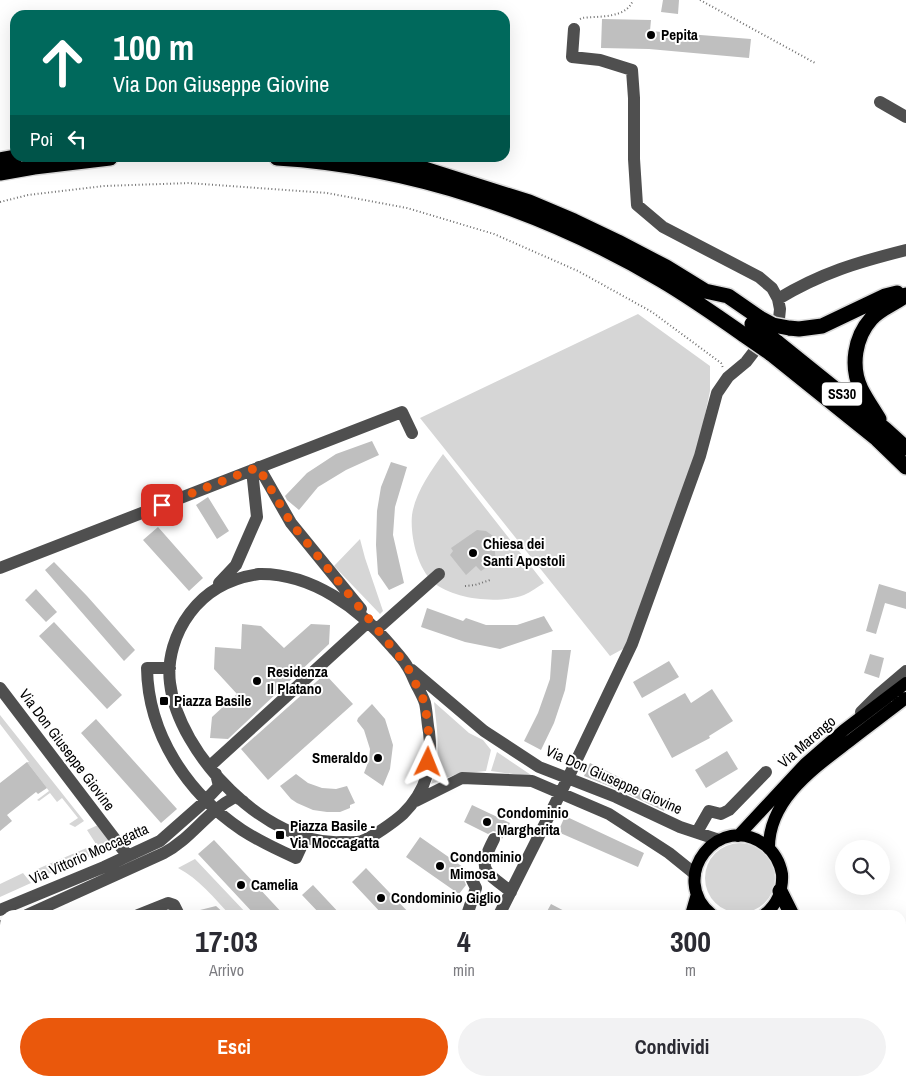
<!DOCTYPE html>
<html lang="it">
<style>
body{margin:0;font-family:"Archivo Narrow",sans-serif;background:#f2f2f3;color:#2b2b33;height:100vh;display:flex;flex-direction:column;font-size:19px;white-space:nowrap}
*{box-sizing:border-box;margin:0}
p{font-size:16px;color:#7c7c81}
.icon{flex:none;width:28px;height:28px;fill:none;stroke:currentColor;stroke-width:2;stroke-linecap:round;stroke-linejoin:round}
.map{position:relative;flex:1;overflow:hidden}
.details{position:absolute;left:0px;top:910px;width:906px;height:176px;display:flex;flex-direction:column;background:#fff;border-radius:15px 15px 0 0;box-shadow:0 5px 20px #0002}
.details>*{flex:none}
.top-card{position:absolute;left:10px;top:10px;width:500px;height:152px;border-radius:15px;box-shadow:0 5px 20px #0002;background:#00695c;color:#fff;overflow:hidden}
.controls{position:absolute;left:835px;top:840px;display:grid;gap:10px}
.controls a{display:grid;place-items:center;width:55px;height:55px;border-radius:50%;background:#fff;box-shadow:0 5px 20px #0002;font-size:25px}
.pin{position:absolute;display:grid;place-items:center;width:42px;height:42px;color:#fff;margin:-21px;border-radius:10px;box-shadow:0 2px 8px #0006}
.me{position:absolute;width:55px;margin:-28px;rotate:2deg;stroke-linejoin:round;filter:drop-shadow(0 0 4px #0008)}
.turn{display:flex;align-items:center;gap:18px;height:105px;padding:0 20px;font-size:22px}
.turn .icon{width:65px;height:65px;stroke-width:2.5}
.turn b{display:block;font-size:35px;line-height:42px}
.then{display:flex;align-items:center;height:48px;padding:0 20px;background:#0003;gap:10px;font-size:19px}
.eta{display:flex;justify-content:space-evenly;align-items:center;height:85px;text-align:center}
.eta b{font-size:30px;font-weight:700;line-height:35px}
.cta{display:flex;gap:10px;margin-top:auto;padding:10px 20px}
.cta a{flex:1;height:58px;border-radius:30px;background:#ea580c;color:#fff;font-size:20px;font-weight:700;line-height:58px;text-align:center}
.cta a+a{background:#f2f2f3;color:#2b2b33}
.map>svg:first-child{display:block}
.green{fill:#d6d6d6}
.building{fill:#bfbfbf}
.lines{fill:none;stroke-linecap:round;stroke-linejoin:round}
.major-casing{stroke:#dbdbdb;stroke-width:15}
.highway-casing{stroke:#dbdbdb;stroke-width:18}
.path{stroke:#717171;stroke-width:2;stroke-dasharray:1 2.5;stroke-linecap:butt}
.minor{stroke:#4f4f4f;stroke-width:12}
.major{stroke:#000;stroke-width:12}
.highway{stroke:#000;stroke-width:15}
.highway-bridge-casing{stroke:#dbdbdb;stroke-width:18;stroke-linecap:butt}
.highway-bridge{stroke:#000;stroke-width:15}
.route{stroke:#ea580c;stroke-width:9;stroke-dasharray:0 16.2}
.poi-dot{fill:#000;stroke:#fff;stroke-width:2}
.labels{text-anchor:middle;stroke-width:4;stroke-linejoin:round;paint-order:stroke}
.shield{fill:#fff;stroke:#4c4c4c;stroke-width:1}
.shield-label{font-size:14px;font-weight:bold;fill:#000}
.poi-label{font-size:15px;font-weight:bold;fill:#000;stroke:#fff;text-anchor:start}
.street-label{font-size:15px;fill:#000;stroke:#fff}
</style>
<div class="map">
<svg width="906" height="1086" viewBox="0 0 906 1086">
<rect width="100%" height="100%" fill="#fff"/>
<path class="green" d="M 638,314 L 710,366 L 710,391 L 693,474 L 632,644 L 610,656 L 420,418 Z
M 443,454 L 544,583 C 537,587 531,592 524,595 C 499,604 454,600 433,582 C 417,568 410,535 412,515 C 415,493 431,471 443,454 Z
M 360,539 L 365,558 L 383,611 L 380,614 L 334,566 Z
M 434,702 L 469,733 L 483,740 L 491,750 L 486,771 L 457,774 L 431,784 C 442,758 437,729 434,702 Z
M 0,715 L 84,821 L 75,827 L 69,824 L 78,818 L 62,798 L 57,802 L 50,793 L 39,801 L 37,800 L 49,791 L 27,762 L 29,762 L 0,724 Z
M 497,752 L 534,777 L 491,771 Z
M 98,825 L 114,846 L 41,877 L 35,870 L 96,844 L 87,830 Z
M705 878a35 35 0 1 1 70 0a35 35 0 1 1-70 0Z
M 195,859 L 248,915 L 230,915 C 214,898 199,879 178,868 Z
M 23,873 L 31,883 L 0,897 L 0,884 Z
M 5,977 L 5,1081 L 330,1081 L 327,1086 L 0,1086 L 0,980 Z"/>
<path class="building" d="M 663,0 L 679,0 L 678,14 L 661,12 Z
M 602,19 L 651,20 L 650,31 L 751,39 L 749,58 L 649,49 L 601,48 Z
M 372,441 L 379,455 L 346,470 L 318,487 L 299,510 L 287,500 L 285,496 L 307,473 L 336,454 Z
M 391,462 L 407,467 L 395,507 L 393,535 L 404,583 L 389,590 L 378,574 L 376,545 L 377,511 L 381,487 Z
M 208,497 L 229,531 L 217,539 L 196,505 Z
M 158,527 L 203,578 L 189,591 L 143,540 Z
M 477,530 L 486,531 L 493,536 L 496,561 L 481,571 L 476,566 L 466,575 L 450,555 L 453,551 L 451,548 Z
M 54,562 L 87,596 L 135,650 L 124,661 L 45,570 Z
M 879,584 L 906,592 L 906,609 L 885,603 L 876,634 L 866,631 Z
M 36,589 L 57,612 L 46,622 L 25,600 Z
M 427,608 L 463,621 L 466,618 L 486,625 L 517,625 L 544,616 L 553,631 L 500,649 L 465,642 L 421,627 Z
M 54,622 L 122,695 L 107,709 L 39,636 Z
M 242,624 L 261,626 L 284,648 L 311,624 L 330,625 L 329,644 L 228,739 L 210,738 L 212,717 L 237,694 L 214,669 L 215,647 L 241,649 Z
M 552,650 L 571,650 L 565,690 L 554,723 L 541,750 L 524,741 L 538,713 L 550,679 Z
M 870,654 L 884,658 L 879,678 L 864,673 Z
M 669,661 L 679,677 L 642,698 L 633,682 Z
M 325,674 L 353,704 L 268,780 L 241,749 Z
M 712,689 L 733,721 L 709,736 L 710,738 L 672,758 L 648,714 L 685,693 L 691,703 Z
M 372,704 L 385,719 L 393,745 L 390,769 L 383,786 L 364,773 L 369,760 L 370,749 L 364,730 L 357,721 L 358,718 Z
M 96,719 L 177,809 L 161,823 L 81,733 Z
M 727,751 L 738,769 L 706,788 L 695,770 Z
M 27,762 L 47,788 L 38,794 L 36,792 L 7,815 L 12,821 L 0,831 L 0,783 Z
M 590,763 L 623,779 L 622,781 L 668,801 L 664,811 L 619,790 L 584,776 Z
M 296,774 L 308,783 L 322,788 L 336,789 L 347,786 L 355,803 L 350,805 L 350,808 L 340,812 L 327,812 L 313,810 L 297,803 L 291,799 L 280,786 Z
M 472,805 L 510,823 L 502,839 L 501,835 L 497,832 L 493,831 L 488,834 L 464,822 Z
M 565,816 L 644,853 L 638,867 L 558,832 Z
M 420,837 L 470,872 L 465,876 L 464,880 L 466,885 L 459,894 L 406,857 Z
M 214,840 L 284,915 L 255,915 L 198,854 Z
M 366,868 L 411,915 L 383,915 L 352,882 Z
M 313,885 L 341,915 L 321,915 L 302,895 Z
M 551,904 L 572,915 L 545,915 Z
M 216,906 L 226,915 L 192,915 L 192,912 Z"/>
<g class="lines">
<g class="major-casing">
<path id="major" d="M 738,836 L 805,764 L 844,730 L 906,683
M 769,849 C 768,799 816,767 851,740 C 869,726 888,712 906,698
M 691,915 L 697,894
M 712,915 C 666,877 720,810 765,845 C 774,852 780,863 782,874 C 783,890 777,905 764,915
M 608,1086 L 611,1081
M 621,1086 L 624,1081"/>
</g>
<g class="highway-casing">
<path id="highway" d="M 277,158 C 411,166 546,212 661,280 C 690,297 717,316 744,335
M 374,158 L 418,167 L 529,202 L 574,221 L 618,242 L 666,267 L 705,291 L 728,296 L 760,318
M 0,160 L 15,157
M 0,173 L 34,167 L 110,158
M 789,328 L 799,329 L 822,326 L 885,296 L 897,293
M 777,342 L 885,429 L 906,448
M 770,353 L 877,439 L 906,467
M 879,419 C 873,409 866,399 861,389 C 850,366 855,337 871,319 C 881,308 895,304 906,295
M 780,891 L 792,915
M 901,966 L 906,967"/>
</g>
<path class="path" d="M 700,0 L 815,63
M 580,19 L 582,18 C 597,16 627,19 633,0
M 0,202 L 28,195 L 104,186 L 189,183 L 327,193 L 407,208 L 494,234 L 578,271 L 652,312 L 721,363 L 723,368
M 465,586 L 475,585 L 490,580"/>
<path class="minor" d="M 880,102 L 906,117
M 778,299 C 821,273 858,262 906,250
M 259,467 L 291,523 L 361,609
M 0,568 L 402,412 L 412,433
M 259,574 C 312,573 359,608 392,647 C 397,653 403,659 407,666 C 411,672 413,678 416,684 C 419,690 423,697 425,703 C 427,712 427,722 429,732 C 433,765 427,790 403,814 C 394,822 373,837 362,841 C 356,843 347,842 341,842 C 267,846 178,754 170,683 C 167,659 175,633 190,613 C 207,590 231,578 259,574 Z
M 219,583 L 236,565 L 257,517 L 252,470
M 377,629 L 439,574
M 170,668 L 147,668 C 148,734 187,793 242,830 C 259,841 278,850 296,858 L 302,845 L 301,836
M 412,670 L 484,731 L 539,767 L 616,797 L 680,827 L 719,840
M 0,688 L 127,855
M 861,712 L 879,694 L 906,671
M 210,766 L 368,622
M 416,801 L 462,778 L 532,781 L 609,814 L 669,853 L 695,874
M 697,832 L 709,811 L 721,814 L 729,810 L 766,772
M 494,839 C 477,872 484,870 511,892
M 0,910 L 104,867 L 160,841 L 202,804 L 219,786 L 216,774
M 27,915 L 164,853 C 191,839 206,812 235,797 L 243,801
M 138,915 L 168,903 L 174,905 L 179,915
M 467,915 L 476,888 L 472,880
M 499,915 L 568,778 L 632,644 L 700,456 L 717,393 L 728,377 L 746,362 L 779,319 L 780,309 L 778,299 L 772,288 L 759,277 L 663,227 L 637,205 L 634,159 L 634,98 L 632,70 L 600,60 L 572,57 L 574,29
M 0,927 L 5,925
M 0,963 L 5,960
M 901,1007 L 905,1003
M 694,1081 L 699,1086
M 414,1086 L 416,1081
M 636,1086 L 637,1081
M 718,1086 L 718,1081
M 828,1086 L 832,1081"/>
<use href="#major" class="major"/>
<use href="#highway" class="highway"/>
<g class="highway-bridge-casing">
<path id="highway-bridge" d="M 760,318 L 773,325 L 789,328
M 752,324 L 777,342
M 744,335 L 770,353"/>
</g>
<use href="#highway-bridge" class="highway-bridge"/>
</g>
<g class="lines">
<path class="route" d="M 162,505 L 258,467 L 291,523 L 407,666 L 425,703 L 430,745 L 428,762"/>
</g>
<g class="poi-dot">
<circle cx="651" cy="35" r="5"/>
<circle cx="473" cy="553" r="5"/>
<circle cx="257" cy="681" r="5"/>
<rect x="159" y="696" width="10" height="10" rx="2.5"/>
<circle cx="378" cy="758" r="5"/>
<circle cx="487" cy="822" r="5"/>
<rect x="275" y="830" width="10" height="10" rx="2.5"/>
<circle cx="440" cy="866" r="5"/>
<circle cx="241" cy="885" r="5"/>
<circle cx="381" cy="898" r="5"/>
</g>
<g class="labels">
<rect class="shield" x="822" y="382.5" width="40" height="23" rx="4"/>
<g class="shield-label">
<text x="842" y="399">SS30</text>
</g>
<g class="poi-label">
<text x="661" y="40">Pepita</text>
<text x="483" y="549">Chiesa dei<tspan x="483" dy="17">Santi Apostoli</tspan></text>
<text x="267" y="677">Residenza<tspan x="267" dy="17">Il Platano</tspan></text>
<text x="174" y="706">Piazza Basile</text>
<text x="368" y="763" text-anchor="end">Smeraldo</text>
<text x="497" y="818">Condominio<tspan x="497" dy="17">Margherita</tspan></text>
<text x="290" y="831">Piazza Basile -<tspan x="290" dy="17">Via Moccagatta</tspan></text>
<text x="450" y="862">Condominio<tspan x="450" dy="17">Mimosa</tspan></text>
<text x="251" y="890">Camelia</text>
<text x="391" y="903">Condominio Giglio</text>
</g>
<g class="street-label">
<text transform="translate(807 742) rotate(-41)" y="5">Via Marengo</text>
<text transform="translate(67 750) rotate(53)" y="5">Via Don Giuseppe Giovine</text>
<text transform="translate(614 780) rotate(24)" y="5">Via Don Giuseppe Giovine</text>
<text transform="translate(89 854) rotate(-24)" y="5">Via Vittorio Moccagatta</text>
</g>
</g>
</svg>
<div class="controls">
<a><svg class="icon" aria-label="search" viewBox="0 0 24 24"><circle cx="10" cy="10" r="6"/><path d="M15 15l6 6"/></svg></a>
</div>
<div class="pin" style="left:162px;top:505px;background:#d93025"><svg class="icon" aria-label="arrive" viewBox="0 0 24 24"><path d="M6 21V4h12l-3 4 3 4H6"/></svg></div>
<svg class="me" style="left:428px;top:762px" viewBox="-20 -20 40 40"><path d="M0-17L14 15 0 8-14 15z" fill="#ea580c" stroke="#fff" stroke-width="4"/></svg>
<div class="top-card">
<div class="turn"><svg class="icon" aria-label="ahead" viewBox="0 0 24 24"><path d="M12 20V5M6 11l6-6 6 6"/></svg><div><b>100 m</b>Via Don Giuseppe Giovine</div></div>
<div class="then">Poi<svg class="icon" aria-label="left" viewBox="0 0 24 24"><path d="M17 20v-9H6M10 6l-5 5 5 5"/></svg></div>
</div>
<section class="details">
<div class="eta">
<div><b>17:03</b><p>Arrivo</p></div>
<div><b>4</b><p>min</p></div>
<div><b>300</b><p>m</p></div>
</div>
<div class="cta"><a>Esci</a><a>Condividi</a></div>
</section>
</div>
